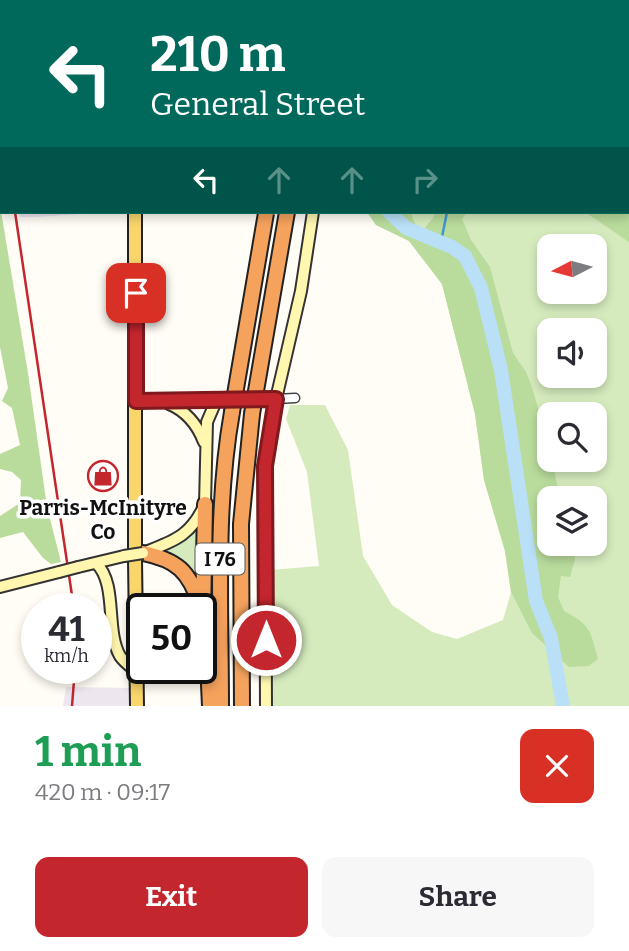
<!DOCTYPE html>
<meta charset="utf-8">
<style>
body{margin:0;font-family:Bitter,serif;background:#f7f7f7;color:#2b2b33;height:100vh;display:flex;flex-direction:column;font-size:26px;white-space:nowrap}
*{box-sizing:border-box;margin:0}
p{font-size:23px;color:#7c7c81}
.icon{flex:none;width:38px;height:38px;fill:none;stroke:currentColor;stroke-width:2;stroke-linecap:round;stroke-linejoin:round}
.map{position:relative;height:706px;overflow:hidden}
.drawer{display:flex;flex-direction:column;background:#fff;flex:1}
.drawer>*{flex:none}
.guide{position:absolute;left:0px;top:0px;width:630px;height:214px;box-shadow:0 4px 10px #0003;background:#00695c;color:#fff;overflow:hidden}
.needle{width:46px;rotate:264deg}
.tools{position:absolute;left:537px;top:234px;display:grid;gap:14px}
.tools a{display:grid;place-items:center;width:70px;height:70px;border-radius:14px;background:#fff;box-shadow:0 4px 10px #0003;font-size:35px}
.speed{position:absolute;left:21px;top:593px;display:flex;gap:14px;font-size:35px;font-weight:700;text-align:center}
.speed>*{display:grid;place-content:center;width:91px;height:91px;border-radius:50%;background:#fff;box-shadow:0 4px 10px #0003;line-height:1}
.speed small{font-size:18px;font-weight:400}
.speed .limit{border:4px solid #111;border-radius:10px;background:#fff;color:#111}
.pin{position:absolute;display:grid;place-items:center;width:60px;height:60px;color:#fff;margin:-30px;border-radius:14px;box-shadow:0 4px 10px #0006}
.me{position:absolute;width:77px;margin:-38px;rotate:0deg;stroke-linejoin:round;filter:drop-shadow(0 0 5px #0008)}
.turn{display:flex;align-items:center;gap:24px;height:147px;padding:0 35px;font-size:32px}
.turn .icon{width:91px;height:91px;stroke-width:2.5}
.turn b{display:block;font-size:49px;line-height:60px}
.lanes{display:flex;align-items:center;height:66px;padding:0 35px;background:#0003;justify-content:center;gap:35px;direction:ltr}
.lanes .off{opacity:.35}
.round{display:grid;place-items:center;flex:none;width:74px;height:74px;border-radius:14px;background:#f7f7f7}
.summary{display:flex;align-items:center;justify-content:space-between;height:119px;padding:0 35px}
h1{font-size:42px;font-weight:700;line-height:52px;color:#1e9e55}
.cta{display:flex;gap:14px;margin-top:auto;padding:14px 35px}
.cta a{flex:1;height:80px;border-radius:14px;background:#c4262e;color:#fff;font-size:28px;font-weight:700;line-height:80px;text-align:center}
.cta a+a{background:#f7f7f7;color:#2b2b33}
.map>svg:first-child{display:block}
.industrial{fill:#eee6ef}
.green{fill:#d5ebbd;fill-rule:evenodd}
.forest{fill:#b9dc9c}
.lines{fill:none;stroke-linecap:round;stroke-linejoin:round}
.stream{stroke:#3f96cf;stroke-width:2.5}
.river{stroke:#b9e0f7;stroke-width:14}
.street-casing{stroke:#444;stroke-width:11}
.secondary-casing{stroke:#333;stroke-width:14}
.primary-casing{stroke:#222;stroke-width:16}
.highway-casing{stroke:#222;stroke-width:18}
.street{stroke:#fff;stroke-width:8}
.secondary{stroke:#fff6b0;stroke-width:10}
.primary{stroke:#f9d66b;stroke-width:12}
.highway{stroke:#f5a25d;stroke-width:14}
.rail{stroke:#c4262e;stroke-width:2.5}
.secondary-bridge-casing{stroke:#333;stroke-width:14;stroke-linecap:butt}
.highway-bridge-casing{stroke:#222;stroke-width:18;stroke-linecap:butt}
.secondary-bridge{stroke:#fff6b0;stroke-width:10}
.highway-bridge{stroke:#f5a25d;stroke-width:14}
.route-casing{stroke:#7f191e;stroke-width:18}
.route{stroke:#c4262e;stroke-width:12}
.labels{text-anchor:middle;stroke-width:7;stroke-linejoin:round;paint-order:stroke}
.shield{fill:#fff;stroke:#585858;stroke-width:2}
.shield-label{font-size:19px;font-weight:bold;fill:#111}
.poi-label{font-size:21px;font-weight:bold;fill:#111;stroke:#fff}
</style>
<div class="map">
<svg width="629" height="706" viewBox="0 0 629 706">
<rect width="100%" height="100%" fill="#fffdf5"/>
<path class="industrial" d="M 19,212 L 112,212 L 35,217 L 20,217 Z
M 66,687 L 135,688 L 135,706 L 63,706 Z"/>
<path class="green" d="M 629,125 L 629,706 L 271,706 L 270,570 L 319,566 L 307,472 L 286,419 L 290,405 L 325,405 L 348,450 L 363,556 L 392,605 L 432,632 L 457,639 L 503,620 L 511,592 L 505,551 L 484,480 L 475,414 L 442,284 L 409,241 L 376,225 L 367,212 L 628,212 ZM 550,247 L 595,247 L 595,292 L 550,292 ZM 550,331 L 595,331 L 595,376 L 550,376 ZM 550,415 L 595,415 L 595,460 L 550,460 ZM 550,499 L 595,499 L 595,544 L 550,544 Z
M 198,521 L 200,584 L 157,551 Z"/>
<path class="forest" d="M 629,131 L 629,242 L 585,212 L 628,212 Z
M 0,205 L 28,373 L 47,507 L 61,562 L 51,564 L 43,558 L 23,532 L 0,538 L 0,516 L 20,503 L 21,480 L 12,472 L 0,469 L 0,454 L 20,445 L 12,408 L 2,401 L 8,388 L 0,347 Z
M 367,212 L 412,212 C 412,222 416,224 422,231 L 433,218 L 435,212 L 467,212 L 462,219 L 471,240 L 490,267 L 513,353 L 526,372 L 532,387 L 545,432 L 550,460 L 552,460 L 560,499 L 550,499 L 550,544 L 571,544 L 575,559 L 570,577 L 561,576 L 558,597 L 564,611 C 591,625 590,630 598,659 L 589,666 L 569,667 L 532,633 L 511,592 L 505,551 L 484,480 L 475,414 L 442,284 L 409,241 L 376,225 Z"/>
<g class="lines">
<path class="stream" d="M 628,151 L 629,151
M 441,242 L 447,212"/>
<path class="river" d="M 86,0 L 86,2
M 389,212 L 406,228 L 452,247 L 465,256 L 481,288 L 501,370 L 536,601 L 551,638 L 563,706"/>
<g class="street-casing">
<path id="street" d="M 393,0 L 393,2
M 498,0 L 499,2
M 591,0 L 591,2
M 276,399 L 295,398"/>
</g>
<g class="secondary-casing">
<path id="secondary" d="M 628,120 L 629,120
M 136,401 L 276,399
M 169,404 C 186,411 197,424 204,442
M 143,553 C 174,541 191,536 205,504 L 207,422 L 216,401
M 96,563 C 118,584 105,630 120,656 C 124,662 131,667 137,672
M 78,567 L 124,556
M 0,587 L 59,572
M 266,706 L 265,466 L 276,399 L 301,291 L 313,212"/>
</g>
<g class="primary-casing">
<path id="primary" d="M 145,2 L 145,0
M 135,212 L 135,560 L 137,706"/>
</g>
<g class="highway-casing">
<path id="highway" d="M 257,0 L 257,2
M 269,0 L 269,2
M 290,0 L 290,2
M 143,553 C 177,560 189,571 200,604
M 202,611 L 207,642 L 210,706
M 203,618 L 205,504
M 221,706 C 221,608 215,508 232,412
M 242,706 L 241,524 L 252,414"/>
</g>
<use href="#street" class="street"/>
<use href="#secondary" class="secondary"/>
<use href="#primary" class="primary"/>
<use href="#highway" class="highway"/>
<path class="rail" d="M 0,110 L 2,121
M 15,212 L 74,609
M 72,706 L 75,668"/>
<g class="secondary-bridge-casing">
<path id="secondary-bridge" d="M 124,556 L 143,553
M 59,572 L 78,567"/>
</g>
<g class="highway-bridge-casing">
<path id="highway-bridge" d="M 232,412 L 266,213
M 252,414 L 287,212"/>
</g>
<use href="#secondary-bridge" class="secondary-bridge"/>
<use href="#highway-bridge" class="highway-bridge"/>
</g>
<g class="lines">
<g class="route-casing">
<path id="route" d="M 136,293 L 136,401 L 276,399 L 265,466 L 266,640"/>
</g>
<use href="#route" class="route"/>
</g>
<defs>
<g id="shop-ring" transform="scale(1.575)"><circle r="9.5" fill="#fff" stroke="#c4262e" stroke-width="1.5"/><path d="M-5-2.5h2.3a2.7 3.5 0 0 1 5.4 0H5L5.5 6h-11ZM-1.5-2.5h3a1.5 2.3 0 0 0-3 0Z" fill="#c4262e"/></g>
</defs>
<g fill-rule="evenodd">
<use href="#shop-ring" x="103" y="476"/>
</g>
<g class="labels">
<rect class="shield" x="195.5" y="543.5" width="49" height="31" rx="5"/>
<g class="shield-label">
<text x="220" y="566">I 76</text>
</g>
<g class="poi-label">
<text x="103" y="515">Parris-McInityre<tspan x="103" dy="24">Co</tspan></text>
</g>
</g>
</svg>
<div class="tools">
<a><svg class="needle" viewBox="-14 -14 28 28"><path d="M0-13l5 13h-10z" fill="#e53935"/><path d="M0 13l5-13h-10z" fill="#7c7c81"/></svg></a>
<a><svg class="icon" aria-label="sound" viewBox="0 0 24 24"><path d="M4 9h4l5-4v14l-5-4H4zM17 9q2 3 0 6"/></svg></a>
<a><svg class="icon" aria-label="search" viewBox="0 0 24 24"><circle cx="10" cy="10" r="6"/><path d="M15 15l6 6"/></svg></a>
<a><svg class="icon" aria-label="layers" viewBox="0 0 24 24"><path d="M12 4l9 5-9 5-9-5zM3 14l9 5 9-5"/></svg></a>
</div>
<div class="speed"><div>41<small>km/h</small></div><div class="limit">50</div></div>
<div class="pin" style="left:136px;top:293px;background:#d93025"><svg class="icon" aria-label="arrive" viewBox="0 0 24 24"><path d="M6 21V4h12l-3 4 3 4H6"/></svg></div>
<svg class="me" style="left:266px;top:640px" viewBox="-20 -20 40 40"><circle r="17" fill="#c4262e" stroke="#fff" stroke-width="3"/><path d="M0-11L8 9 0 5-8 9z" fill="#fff"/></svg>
<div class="guide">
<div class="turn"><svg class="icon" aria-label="left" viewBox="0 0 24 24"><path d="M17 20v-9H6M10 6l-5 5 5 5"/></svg><div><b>210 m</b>General Street</div></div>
<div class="lanes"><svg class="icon" aria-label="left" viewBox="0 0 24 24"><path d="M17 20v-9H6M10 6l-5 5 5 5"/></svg><svg class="icon off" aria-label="ahead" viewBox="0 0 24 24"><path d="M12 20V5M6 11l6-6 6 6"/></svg><svg class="icon off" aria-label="ahead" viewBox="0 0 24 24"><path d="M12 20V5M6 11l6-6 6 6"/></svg><svg class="icon off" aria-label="right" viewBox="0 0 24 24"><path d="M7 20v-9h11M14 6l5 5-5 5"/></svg></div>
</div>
</div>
<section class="drawer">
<div class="summary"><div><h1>1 min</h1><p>420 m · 09:17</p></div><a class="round" style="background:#d93025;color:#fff"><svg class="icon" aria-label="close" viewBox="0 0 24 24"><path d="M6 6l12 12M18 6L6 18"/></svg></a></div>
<div class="cta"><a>Exit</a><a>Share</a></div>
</section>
